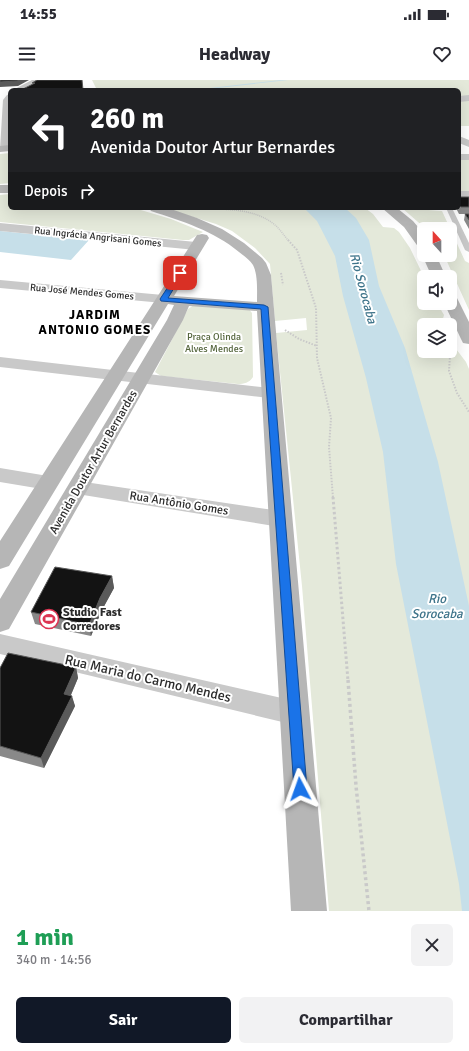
<!DOCTYPE html>
<html lang="pt">
<meta charset="utf-8">
<style>
body{margin:0;font-family:Signika,sans-serif;background:#f2f2f3;color:#2b2b33;height:100vh;display:flex;flex-direction:column;font-size:15px;white-space:nowrap}
*{box-sizing:border-box;margin:0}
p{font-size:13px;color:#7c7c81}
.icon{flex:none;width:22px;height:22px;fill:none;stroke:currentColor;stroke-width:2;stroke-linecap:round;stroke-linejoin:round}
.map{position:relative;height:831px;overflow:hidden}
.sheet{display:flex;flex-direction:column;background:#fff;flex:1}
.sheet>*{flex:none}
.guide{position:absolute;left:8px;top:8px;width:453px;height:122px;border-radius:6px;box-shadow:0 4px 16px #0002;background:#202124;color:#fff;overflow:hidden}
.needle{width:26px;rotate:339deg}
.tools{position:absolute;left:417px;top:142px;display:grid;gap:8px}
.tools a{display:grid;place-items:center;width:40px;height:40px;border-radius:6px;background:#fff;box-shadow:0 4px 16px #0002;font-size:20px}
.pin{position:absolute;display:grid;place-items:center;width:34px;height:34px;color:#fff;margin:-17px;border-radius:8px;box-shadow:0 2px 6px #0006}
.me{position:absolute;width:44px;margin:-22px;rotate:356deg;stroke-linejoin:round;filter:drop-shadow(0 0 3px #0008)}
.turn{display:flex;align-items:center;gap:14px;height:84px;padding:0 16px;font-size:18px}
.turn .icon{width:52px;height:52px;stroke-width:2.5}
.turn b{display:block;font-size:28px;line-height:34px}
.then{display:flex;align-items:center;height:38px;padding:0 16px;background:#0003;gap:8px;font-size:15px}
.round{display:grid;place-items:center;flex:none;width:42px;height:42px;border-radius:6px;background:#f2f2f3}
.overview{display:flex;align-items:center;justify-content:space-between;height:68px;padding:0 16px}
h1{font-size:24px;font-weight:700;line-height:30px;color:#1e9e55}
.button{display:flex;gap:8px;margin-top:auto;padding:8px 16px}
.button a{flex:1;height:46px;border-radius:6px;background:#111827;color:#fff;font-size:16px;font-weight:700;line-height:46px;text-align:center}
.button a+a{background:#f2f2f3;color:#2b2b33}
.status{display:flex;justify-content:space-between;align-items:center;height:28px;padding:0 20px;background:#fff;direction:ltr}
.status svg{height:11px;fill:currentColor}
header{display:flex;justify-content:space-between;align-items:center;height:52px;padding:0 16px;background:#fff;font-size:18px;font-weight:700}
.map>svg:first-child{display:block}
.green{fill:#e4e9da}
.water{fill:#c6dfe9}
.lines{fill:none;stroke-linecap:round;stroke-linejoin:round}
.stream{fill:#c6dfe9;fill-rule:evenodd}
.path-far3{stroke:#c9c9c9;stroke-width:1.5;stroke-dasharray:1 1;stroke-linecap:butt}
.path-far2{stroke:#c9c9c9;stroke-width:2;stroke-dasharray:1.5 1.5;stroke-linecap:butt}
.path-far1{stroke:#c9c9c9;stroke-width:3;stroke-dasharray:2.5 2.5;stroke-linecap:butt}
.path{stroke:#c9c9c9;stroke-width:3.5;stroke-dasharray:3 3;stroke-linecap:butt}
.service{fill:#c9c9c9;fill-rule:evenodd}
.minor{fill:#c9c9c9;fill-rule:evenodd}
.tertiary{fill:#c9c9c9;fill-rule:evenodd}
.secondary{fill:#b6b6b6;fill-rule:evenodd}
.wall{fill:#898989}
.shaded-wall{fill:#5a5a5a}
.building{fill:#131313;stroke:#5a5a5a}
.route{fill:#1a73e8;stroke:#114b97}
.labels{text-anchor:middle;stroke-width:4;stroke-linejoin:round;paint-order:stroke}
.far-street-label{font-size:10px;fill:#2c2c2c;stroke:#fff}
.far-park-label{font-size:10px;fill:#54653c;stroke:#fff}
.street-label{font-size:12px;fill:#2c2c2c;stroke:#fff}
.poi-label{font-size:12px;font-weight:bold;fill:#2c2c2c;stroke:#fff;text-anchor:start}
.water-label{font-size:13px;font-style:italic;fill:#3e748a;stroke:#fff}
.far-district-label{font-size:13px;font-weight:bold;letter-spacing:1px;fill:#000;stroke:#fff}
.near-street-label{font-size:14px;fill:#2c2c2c;stroke:#fff}
</style>
<div class="status"><b>14:55</b><svg viewBox="0 0 49 12"><path d="M0 12V9h3v3zM5 12V6h3v6zM10 12V3h3v9zM15 12V0h3v12zM26 1h20v11H26zM47 4h2v5h-2z"/></svg></div>
<header><svg class="icon" aria-label="menu" viewBox="0 0 24 24"><path d="M4 6h16M4 12h16M4 18h16"/></svg>Headway<svg class="icon" aria-label="heart" viewBox="0 0 24 24"><path d="M12 20l-8-8c-3-5 5-10 8-4 3-6 11-1 8 4z"/></svg></header>
<div class="map">
<svg width="469" height="831" viewBox="0 0 469 831">
<rect width="100%" height="100%" fill="#fff"/>
<path class="green" d="M 92,0 L 469,0 L 469,17 L 459,17 L 459,10 L 83,10 L 96,8 Z
M 459,20 L 469,20 L 469,46 L 459,46 Z
M 10,73 L 10,103 L 0,104 L 0,74 Z
M 459,80 L 469,80 L 469,111 L 459,111 Z
M 10,114 L 10,128 L 134,128 L 171,139 L 203,152 L 189,160 L 183,160 L 0,142 L 0,115 Z
M 164,128 L 365,128 L 373,134 L 383,147 L 394,148 L 399,152 L 410,168 L 424,197 L 424,223 L 437,223 L 444,235 L 442,242 L 443,245 L 424,245 L 424,271 L 450,271 L 450,261 L 466,282 L 469,289 L 469,831 L 329,831 L 302,506 L 276,253 L 307,250 L 306,238 L 275,241 L 270,184 L 255,168 L 232,151 L 216,144 Z
M 402,128 L 427,128 L 428,130 L 442,131 L 465,181 L 469,183 L 469,230 L 444,175 L 450,175 L 450,149 L 426,149 Z
M 194,225 L 248,228 L 252,233 L 253,297 C 249,303 244,304 238,304 L 161,296 L 155,292 L 188,229 Z"/>
<path class="water" d="M 304,128 L 345,128 L 356,138 L 369,160 L 379,206 L 405,268 L 438,382 L 469,526 L 469,831 L 462,831 L 459,804 L 396,484 L 383,372 L 366,298 L 343,216 L 335,176 L 317,141 Z
M 0,151 L 89,160 L 71,180 L 0,172 Z"/>
<g class="lines">
<path class="stream" d="M 281,0 L 288,0 L 200,10 L 193,10 Z"/>
<path class="path-far3" d="M 200,129 C 224,129 255,128 275,145 C 280,149 284,156 289,161"/>
<path class="path-far2" d="M 288,160 L 297,170 L 316,228 L 317,278 L 331,338 L 329,367 L 333,418
M 281,193 L 283,205
M 285,250 L 299,259 L 317,266
M 451,260 L 449,291 L 457,313 L 469,332"/>
<path class="path-far1" d="M 333,417 L 348,601"/>
<path class="path" d="M 348,600 L 356,706 L 369,831"/>
<path class="service" d="M 446,128 L 452,128 L 469,163 L 469,172 L 465,170 Z"/>
<path class="minor" d="M 469,15 L 469,21 L 459,22 L 459,16 Z
M 459,56 L 469,60 L 469,67 L 459,63 Z
M 459,74 L 469,74 L 469,80 L 459,80 Z
M 459,111 L 469,111 L 469,119 L 459,119 Z
M 0,143 L 196,162 L 201,163 L 203,166 L 201,169 L 196,170 L 0,151 Z
M 0,200 L 163,215 L 168,216 L 170,219 L 168,222 L 163,223 L 0,208 Z
M 0,277 L 270,308 L 276,309 L 279,313 L 276,317 L 270,318 L 0,287 Z
M 0,388 L 48,396 L 55,398 L 58,403 L 55,408 L 48,410 L 0,402 Z
M 78,401 L 280,431 L 288,434 L 291,439 L 288,444 L 280,447 L 71,413 L 68,408 L 71,403 Z
M 0,554 L 295,621 L 305,624 L 309,633 L 305,642 L 295,645 L 0,574 Z"/>
<path class="tertiary" d="M 32,0 L 43,0 L 24,10 L 13,10 Z
M 10,14 L 10,69 L 5,71 L 0,69 L 3,20 L 7,15 Z"/>
<path class="secondary" d="M 10,65 L 10,71 L 0,72 L 0,66 Z
M 0,105 L 10,105 L 10,113 L 0,113 Z
M 149,128 L 168,128 L 197,138 L 222,149 L 244,163 L 262,178 L 266,183 L 271,195 L 327,831 L 291,831 L 257,231 L 189,226 L 183,240 L 9,549 L 0,552 L 0,519 L 167,240 L 174,225 L 168,224 L 9,486 L 0,489 L 0,461 L 197,155 L 202,154 L 207,155 L 209,158 L 174,216 L 257,222 C 257,210 258,195 253,185 C 250,180 244,176 239,172 C 214,151 182,141 151,131 Z
M 382,128 L 397,128 L 413,141 L 424,154 L 424,169 L 419,168 L 404,147 Z
M 424,172 L 424,175 L 436,175 L 446,197 L 432,197 L 422,175 Z
M 450,214 L 456,216 L 469,242 L 469,264 L 463,263 L 461,259 L 444,223 L 450,223 Z"/>
</g>
<path class="wall" d="M 459,117 L 469,117 L 469,149 L 464,140 L 465,134 L 467,134 L 459,134 L 456,128 L 459,128 Z
M 112,496 L 114,508 L 102,530 L 91,556 L 35,544 L 31,532 Z
M 76,587 L 78,598 L 71,615 L 75,626 L 44,688 L 0,676 L 0,588 Z"/>
<path class="shaded-wall" d="M 20,0 L 29,0 L 18,6 L 0,7 L 0,2 Z
M 112,496 L 114,508 L 102,530 L 91,556 L 89,545 L 100,518 Z
M 76,587 L 78,598 L 67,624 L 64,614 Z
M 72,616 L 75,626 L 44,688 L 41,678 Z"/>
<path class="building" d="M 0,0 L 20,0 L 17,1 L 0,2 Z
M 37,0 L 82,0 L 83,10 L 21,10 L 35,3 L 32,3 Z
M 459,117 L 469,117 L 469,127 L 461,127 L 459,125 Z
M 465,134 L 469,134 L 469,140 Z
M 55,487 L 112,496 L 100,518 L 89,545 L 31,532 Z
M 8,573 L 76,587 L 64,614 L 72,616 L 41,678 L 0,666 L 0,588 Z"/>
<path class="route" d="M 178,192 L 183,193 L 168,218 L 264,225 L 268,227 L 307,709 L 305,713 L 300,715 L 296,713 L 294,709 L 261,229 L 161,221 L 160,219 Z"/>
<defs>
<g id="stadium-ring" transform="scale(1)"><circle r="9.5" fill="#fff" stroke="#dd3452" stroke-width="1.5"/><path d="M0-5a6.5 5 0 1 0 0 10a6.5 5 0 1 0 0-10ZM-3.5-1.8h7v3.6h-7Z" fill="#dd3452"/></g>
</defs>
<g fill-rule="evenodd">
<use href="#stadium-ring" x="49" y="539"/>
</g>
<g class="labels">
<g class="far-street-label">
<text transform="translate(98 156) rotate(6)" y="4">Rua Ingrácia Angrisani Gomes</text>
<text transform="translate(82 211) rotate(5)" y="4">Rua José Mendes Gomes</text>
</g>
<g class="far-park-label">
<text x="214" y="260">Praça Olinda<tspan x="214" dy="12">Alves Mendes</tspan></text>
</g>
<g class="street-label">
<text transform="translate(93 382) rotate(-60)" y="4">Avenida Doutor Artur Bernardes</text>
<text transform="translate(179 423) rotate(9)" y="4">Rua Antônio Gomes</text>
</g>
<g class="poi-label">
<text x="63" y="536">Studio Fast<tspan x="63" dy="14">Corredores</tspan></text>
</g>
<g class="water-label">
<text transform="translate(364 208) rotate(75)" y="5">Rio Sorocaba</text>
<text x="437" y="523">Rio<tspan x="437" dy="15">Sorocaba</tspan></text>
</g>
<g class="far-district-label">
<text x="95" y="239">JARDIM<tspan x="95" dy="15">ANTONIO GOMES</tspan></text>
</g>
<g class="near-street-label">
<text transform="translate(148 598) rotate(13)" y="5">Rua Maria do Carmo Mendes</text>
</g>
</g>
</svg>
<div class="tools">
<a><svg class="needle" viewBox="-14 -14 28 28"><path d="M0-13l5 13h-10z" fill="#e53935"/><path d="M0 13l5-13h-10z" fill="#7c7c81"/></svg></a>
<a><svg class="icon" aria-label="sound" viewBox="0 0 24 24"><path d="M4 9h4l5-4v14l-5-4H4zM17 9q2 3 0 6"/></svg></a>
<a><svg class="icon" aria-label="layers" viewBox="0 0 24 24"><path d="M12 4l9 5-9 5-9-5zM3 14l9 5 9-5"/></svg></a>
</div>
<div class="pin" style="left:180px;top:193px;background:#d93025"><svg class="icon" aria-label="arrive" viewBox="0 0 24 24"><path d="M6 21V4h12l-3 4 3 4H6"/></svg></div>
<svg class="me" style="left:300px;top:709px" viewBox="-20 -20 40 40"><path d="M0-17L14 15 0 8-14 15z" fill="#1a73e8" stroke="#fff" stroke-width="4"/></svg>
<div class="guide">
<div class="turn"><svg class="icon" aria-label="left" viewBox="0 0 24 24"><path d="M17 20v-9H6M10 6l-5 5 5 5"/></svg><div><b>260 m</b>Avenida Doutor Artur Bernardes</div></div>
<div class="then">Depois<svg class="icon" aria-label="right" viewBox="0 0 24 24"><path d="M7 20v-9h11M14 6l5 5-5 5"/></svg></div>
</div>
</div>
<section class="sheet">
<div class="overview"><div><h1>1 min</h1><p>340 m · 14:56</p></div><a class="round"><svg class="icon" aria-label="close" viewBox="0 0 24 24"><path d="M6 6l12 12M18 6L6 18"/></svg></a></div>
<div class="button"><a>Sair</a><a>Compartilhar</a></div>
</section>
